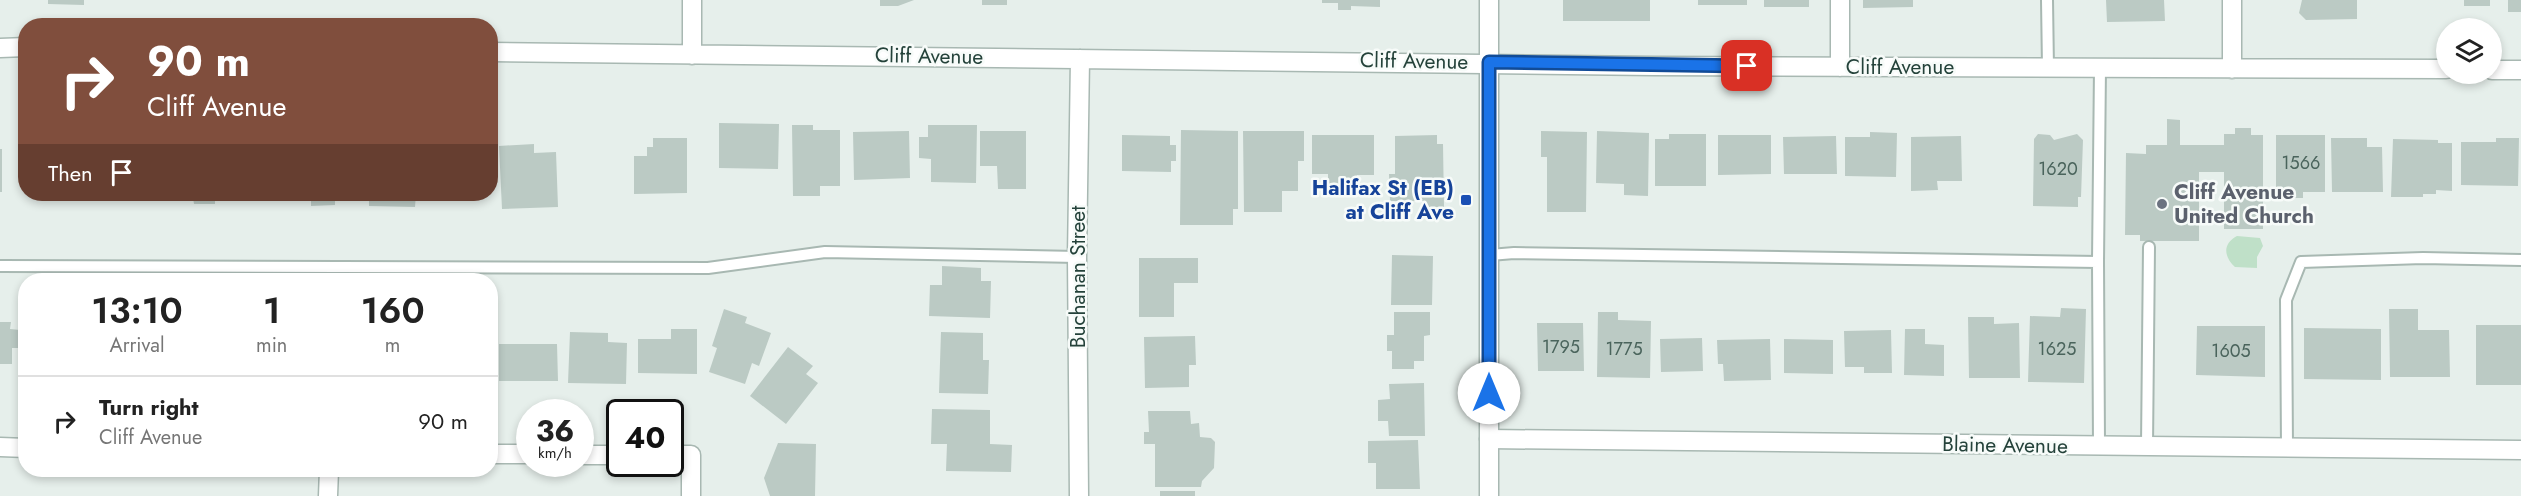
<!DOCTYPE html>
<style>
body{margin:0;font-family:Jost,sans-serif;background:#f6f6f6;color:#222;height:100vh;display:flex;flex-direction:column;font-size:22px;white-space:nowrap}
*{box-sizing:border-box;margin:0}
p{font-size:20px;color:#767676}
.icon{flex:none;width:33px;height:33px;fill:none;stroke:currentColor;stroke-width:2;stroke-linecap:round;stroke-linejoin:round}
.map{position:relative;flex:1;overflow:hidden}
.panel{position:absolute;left:18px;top:273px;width:480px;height:204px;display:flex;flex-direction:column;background:#fff;border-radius:24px;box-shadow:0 3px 9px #0003}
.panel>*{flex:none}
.guide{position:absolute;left:18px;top:18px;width:480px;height:183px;border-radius:24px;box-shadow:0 3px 9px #0003;background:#804e3d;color:#fff;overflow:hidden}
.controls{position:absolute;left:2436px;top:18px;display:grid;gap:12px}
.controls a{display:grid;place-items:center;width:66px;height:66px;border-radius:50%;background:#fff;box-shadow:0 3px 9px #0003;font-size:30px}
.speed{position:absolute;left:516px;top:399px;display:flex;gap:12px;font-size:30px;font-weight:700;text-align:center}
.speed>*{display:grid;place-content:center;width:78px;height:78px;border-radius:50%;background:#fff;box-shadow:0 3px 9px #0003;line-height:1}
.speed small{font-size:15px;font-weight:400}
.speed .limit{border:3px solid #111;border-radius:9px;background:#fff;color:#111}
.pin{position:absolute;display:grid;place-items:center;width:51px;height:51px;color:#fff;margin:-26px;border-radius:12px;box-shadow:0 3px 9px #0006}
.me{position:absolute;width:66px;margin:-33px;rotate:0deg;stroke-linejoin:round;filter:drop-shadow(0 0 4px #0008)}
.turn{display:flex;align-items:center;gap:21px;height:126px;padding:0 30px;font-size:27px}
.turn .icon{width:78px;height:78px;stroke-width:2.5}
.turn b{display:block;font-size:42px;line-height:51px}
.then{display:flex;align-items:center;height:57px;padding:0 30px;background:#0003;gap:12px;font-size:22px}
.eta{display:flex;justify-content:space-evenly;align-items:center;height:102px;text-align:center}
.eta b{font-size:36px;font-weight:600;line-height:42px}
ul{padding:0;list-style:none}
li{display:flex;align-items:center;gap:18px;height:90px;padding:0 30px;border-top:2px solid #e0e0e0}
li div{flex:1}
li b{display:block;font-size:22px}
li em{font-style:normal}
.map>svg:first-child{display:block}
.green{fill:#bfe0c8}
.building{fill:#bbcac4}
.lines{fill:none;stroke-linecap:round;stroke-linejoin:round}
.service-casing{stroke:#a8b8b2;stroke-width:14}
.minor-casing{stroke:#a8b8b2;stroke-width:21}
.tertiary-casing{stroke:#a8b8b2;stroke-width:21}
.service{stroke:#fff;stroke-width:10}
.minor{stroke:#fff;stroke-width:18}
.tertiary{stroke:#fff;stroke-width:18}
.route-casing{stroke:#114b97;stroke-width:15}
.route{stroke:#1a73e8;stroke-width:10}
.transit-dot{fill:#1a4fb4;stroke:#f7fbf9;stroke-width:2}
.worship-dot{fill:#6b7280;stroke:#f7fbf9;stroke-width:2}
.labels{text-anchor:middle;stroke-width:5;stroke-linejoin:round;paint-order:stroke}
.number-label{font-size:18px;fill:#4a645c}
.street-label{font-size:21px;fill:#24423a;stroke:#f7fbf9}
.transit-label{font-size:21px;font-weight:bold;fill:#164399;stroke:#f7fbf9;text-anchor:end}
.worship-label{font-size:21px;font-weight:bold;fill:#5b616d;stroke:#f7fbf9;text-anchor:start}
</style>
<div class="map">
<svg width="2521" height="496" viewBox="0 0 2521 496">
<rect width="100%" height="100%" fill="#e6efeb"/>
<path class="green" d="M 2237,236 L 2260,238 L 2263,246 L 2257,257 L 2257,268 L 2235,267 C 2224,257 2222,244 2237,236 Z"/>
<path class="building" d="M 48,0 L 84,0 L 84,5 L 48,4 Z
M 880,0 L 914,0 L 898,6 L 880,6 Z
M 982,0 L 1007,0 L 1007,5 L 982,5 Z
M 1322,0 L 1380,0 L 1380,7 L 1351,6 L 1351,10 L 1338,10 L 1338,3 L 1322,3 Z
M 1563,0 L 1650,0 L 1650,21 L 1563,21 Z
M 1698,0 L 1747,0 L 1747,5 L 1698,5 Z
M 1764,0 L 1809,0 L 1809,7 L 1764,7 Z
M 1863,0 L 1913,0 L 1913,7 L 1863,8 Z
M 2106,0 L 2164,0 L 2165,21 L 2107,22 Z
M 2302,0 L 2357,0 L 2357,19 L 2306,20 L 2299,13 Z
M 2464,0 L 2490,0 L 2490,6 L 2464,6 Z
M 2508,0 L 2521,0 L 2521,12 L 2508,12 Z
M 2167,119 L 2180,120 L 2180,145 L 2224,145 L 2224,134 L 2235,134 L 2235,128 L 2251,128 L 2251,135 L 2263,135 L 2263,229 L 2224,229 L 2224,172 L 2199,172 L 2199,241 L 2140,241 L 2140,235 L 2125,235 L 2126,153 L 2146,154 L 2146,145 L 2167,145 Z
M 719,123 L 779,124 L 778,169 L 719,168 Z
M 792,125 L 813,125 L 813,130 L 840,130 L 840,186 L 820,186 L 820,196 L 793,196 Z
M 928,125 L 977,125 L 976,183 L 931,182 L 931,159 L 919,158 L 919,137 L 928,137 Z
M 1181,130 L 1238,131 L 1238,209 L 1233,209 L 1233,225 L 1180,225 Z
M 909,131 L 910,178 L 854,180 L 853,132 Z
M 980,131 L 1026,131 L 1026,189 L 998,189 L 997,166 L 980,166 Z
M 1243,131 L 1304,131 L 1304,161 L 1298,161 L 1298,191 L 1282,191 L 1282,212 L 1244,212 Z
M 1541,131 L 1587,132 L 1586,212 L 1547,212 L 1547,157 L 1541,157 Z
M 1597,131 L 1649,133 L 1648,196 L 1624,195 L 1624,184 L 1596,183 Z
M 1870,132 L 1897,133 L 1896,177 L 1845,176 L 1845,137 L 1870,137 Z
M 1669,134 L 1706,134 L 1706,186 L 1655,186 L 1655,139 L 1669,139 Z
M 2038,134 L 2050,135 L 2054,140 L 2077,134 L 2083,140 L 2081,197 L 2078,197 L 2078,207 L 2033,206 L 2034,139 Z
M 1122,135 L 1170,136 L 1170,145 L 1176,145 L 1176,161 L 1171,161 L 1171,172 L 1122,171 Z
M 1312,135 L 1374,135 L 1374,175 L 1357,175 L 1357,189 L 1328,189 L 1328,174 L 1312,174 Z
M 1437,135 L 1437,144 L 1443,144 L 1444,207 L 1423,207 L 1423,201 L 1390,201 L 1389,174 L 1395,174 L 1395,136 Z
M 1718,135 L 1771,135 L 1771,174 L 1718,175 Z
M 2276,135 L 2325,135 L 2325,192 L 2303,192 L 2303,198 L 2276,198 Z
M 1836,136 L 1837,174 L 1784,174 L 1783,137 Z
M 1961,136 L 1962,181 L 1937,181 L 1938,190 L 1911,191 L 1911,137 Z
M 653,138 L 687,138 L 687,193 L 634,194 L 634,156 L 647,156 L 647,147 L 653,147 Z
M 2331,138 L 2367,138 L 2367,147 L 2382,147 L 2383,192 L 2332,192 Z
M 2496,138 L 2519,138 L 2518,186 L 2461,185 L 2461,142 L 2496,142 Z
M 2393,139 L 2438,140 L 2438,143 L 2452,143 L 2452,191 L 2436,190 L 2436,194 L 2423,194 L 2423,197 L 2391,197 Z
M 534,144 L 534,153 L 556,152 L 558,207 L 502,209 L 499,146 Z
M 0,149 L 2,149 L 2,192 L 0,192 Z
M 181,194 L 215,194 L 215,204 L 194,204 L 193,198 L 181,198 Z
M 311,194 L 335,194 L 335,205 L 311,206 Z
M 369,194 L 416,194 L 415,207 L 369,206 Z
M 1392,255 L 1433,256 L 1432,305 L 1391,305 Z
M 1139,258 L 1198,258 L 1198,283 L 1174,283 L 1174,317 L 1139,317 Z
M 942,266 L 981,268 L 981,281 L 991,281 L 990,318 L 929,316 L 930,285 L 942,285 Z
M 2061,308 L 2086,309 L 2084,383 L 2028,382 L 2030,316 L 2060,317 Z
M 724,309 L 747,317 L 745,323 L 771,333 L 759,366 L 752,363 L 745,384 L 709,372 L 717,348 L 712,346 Z
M 2389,309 L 2418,309 L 2418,330 L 2449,330 L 2450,377 L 2390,377 Z
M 1394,312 L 1430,312 L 1430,335 L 1424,336 L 1424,361 L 1414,361 L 1414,369 L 1392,369 L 1392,351 L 1387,351 L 1387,335 L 1394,335 Z
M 1598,312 L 1618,312 L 1618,320 L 1651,321 L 1650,378 L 1597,377 Z
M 1968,317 L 1994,317 L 1994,324 L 2019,323 L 2020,378 L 1969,378 Z
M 0,322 L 11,322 L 10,329 L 20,330 L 20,348 L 12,348 L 12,364 L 0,364 Z
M 1537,323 L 1583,323 L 1584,371 L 1538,371 Z
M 2476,325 L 2521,325 L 2521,385 L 2476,385 Z
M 2197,326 L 2265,326 L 2265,377 L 2196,375 Z
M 2304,328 L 2381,329 L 2381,380 L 2304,379 Z
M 671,329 L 697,329 L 697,374 L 638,373 L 638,339 L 671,339 Z
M 1905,329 L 1925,329 L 1925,344 L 1944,345 L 1944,376 L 1904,375 Z
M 1891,330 L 1892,373 L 1864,373 L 1864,367 L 1845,367 L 1844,331 Z
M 570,332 L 608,333 L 608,342 L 627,343 L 626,384 L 568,383 Z
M 941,332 L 983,333 L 983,360 L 989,360 L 988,394 L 939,393 Z
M 1195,336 L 1196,365 L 1189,365 L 1189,387 L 1145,388 L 1144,337 Z
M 1702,338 L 1703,371 L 1661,372 L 1660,339 Z
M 1770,339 L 1771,380 L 1724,381 L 1723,364 L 1718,364 L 1717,340 Z
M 1784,339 L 1833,340 L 1833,374 L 1784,373 Z
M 499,344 L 557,344 L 558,381 L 499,381 Z
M 788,347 L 813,366 L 806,374 L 818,383 L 786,424 L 750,396 Z
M 1424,383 L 1425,436 L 1389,436 L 1388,421 L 1378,421 L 1378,400 L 1390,399 L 1389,384 Z
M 932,409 L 990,410 L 990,444 L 1012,445 L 1011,472 L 946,471 L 947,444 L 931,444 Z
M 1148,411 L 1190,411 L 1191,424 L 1199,423 L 1200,437 L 1211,438 L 1215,442 L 1214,468 L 1202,481 L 1201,487 L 1155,487 L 1155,444 L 1144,444 L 1144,432 L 1149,432 Z
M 1418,440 L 1420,489 L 1376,489 L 1376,463 L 1368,463 L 1368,441 Z
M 778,443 L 816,444 L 815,496 L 770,496 L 764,478 Z
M 1160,491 L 1195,491 L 1195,496 L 1160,496 Z"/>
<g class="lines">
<g class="service-casing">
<path id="service" d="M 2047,0 L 2048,68
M 1490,255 L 1514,253 L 2098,262 L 2100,68
M 2098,262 L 2099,446
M 0,266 L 708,268 L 825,252 L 1077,257
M 2147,446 L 2149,247
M 2287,448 L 2286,300 L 2301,262 L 2423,258 L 2521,260"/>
</g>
<g class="minor-casing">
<path id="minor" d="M 1840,0 L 1840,67
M 2232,0 L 2232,69
M 0,48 L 26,47
M 490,52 L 1653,66 L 2446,69
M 692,55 L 692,0
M 2492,70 L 2521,70
M 1489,439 L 2521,450
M 0,447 L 26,448
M 490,454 L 530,454
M 580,455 L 620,455
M 670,455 L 691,455 L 691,496
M 328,496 L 329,470
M 1079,496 L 1077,257 L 1080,59"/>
</g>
<g class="tertiary-casing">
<path id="tertiary" d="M 1489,496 L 1489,0"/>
</g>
<use href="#service" class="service"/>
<use href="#minor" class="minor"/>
<use href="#tertiary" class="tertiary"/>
</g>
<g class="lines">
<g class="route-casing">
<path id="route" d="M 1489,393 L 1489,62 L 1747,66"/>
</g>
<use href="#route" class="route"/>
</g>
<rect class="transit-dot" x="1460" y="194" width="12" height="12" rx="3"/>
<circle class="worship-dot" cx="2162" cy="204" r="6"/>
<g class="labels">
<g class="number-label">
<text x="2301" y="169">1566</text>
<text x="2058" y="175">1620</text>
<text x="1561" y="353">1795</text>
<text x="1624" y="355">1775</text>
<text x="2057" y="355">1625</text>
<text x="2231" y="357">1605</text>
</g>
<g class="street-label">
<text transform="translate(929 56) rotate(1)" y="7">Cliff Avenue</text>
<text transform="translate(1414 61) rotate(1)" y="7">Cliff Avenue</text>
<text x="1900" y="74">Cliff Avenue</text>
<text transform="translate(1078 277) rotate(-90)" y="7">Buchanan Street</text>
<text transform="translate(2005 445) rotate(1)" y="7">Blaine Avenue</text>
</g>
<g class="transit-label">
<text x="1454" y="195">Halifax St (EB)<tspan x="1454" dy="24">at Cliff Ave</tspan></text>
</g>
<g class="worship-label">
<text x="2174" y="199">Cliff Avenue<tspan x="2174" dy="24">United Church</tspan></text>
</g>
</g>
</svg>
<div class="controls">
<a><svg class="icon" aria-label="layers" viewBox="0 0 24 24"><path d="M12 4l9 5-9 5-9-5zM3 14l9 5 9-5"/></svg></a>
</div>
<div class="speed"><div>36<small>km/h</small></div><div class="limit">40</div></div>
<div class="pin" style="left:1747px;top:66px;background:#d93025"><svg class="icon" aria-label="arrive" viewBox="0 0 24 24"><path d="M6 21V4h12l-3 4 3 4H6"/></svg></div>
<svg class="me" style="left:1489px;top:393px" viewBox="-20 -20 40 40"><circle r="19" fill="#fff"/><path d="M0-13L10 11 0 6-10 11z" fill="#1a73e8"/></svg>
<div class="guide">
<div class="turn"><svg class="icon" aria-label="right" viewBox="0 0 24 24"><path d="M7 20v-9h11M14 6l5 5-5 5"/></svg><div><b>90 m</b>Cliff Avenue</div></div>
<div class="then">Then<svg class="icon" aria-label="arrive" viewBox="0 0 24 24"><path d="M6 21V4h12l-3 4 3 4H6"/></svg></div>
</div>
<section class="panel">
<div class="eta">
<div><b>13:10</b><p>Arrival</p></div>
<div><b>1</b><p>min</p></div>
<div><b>160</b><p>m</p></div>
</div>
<ul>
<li><svg class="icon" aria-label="right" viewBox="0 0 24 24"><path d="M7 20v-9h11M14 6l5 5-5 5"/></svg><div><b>Turn right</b><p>Cliff Avenue</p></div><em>90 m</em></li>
</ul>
</section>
</div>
